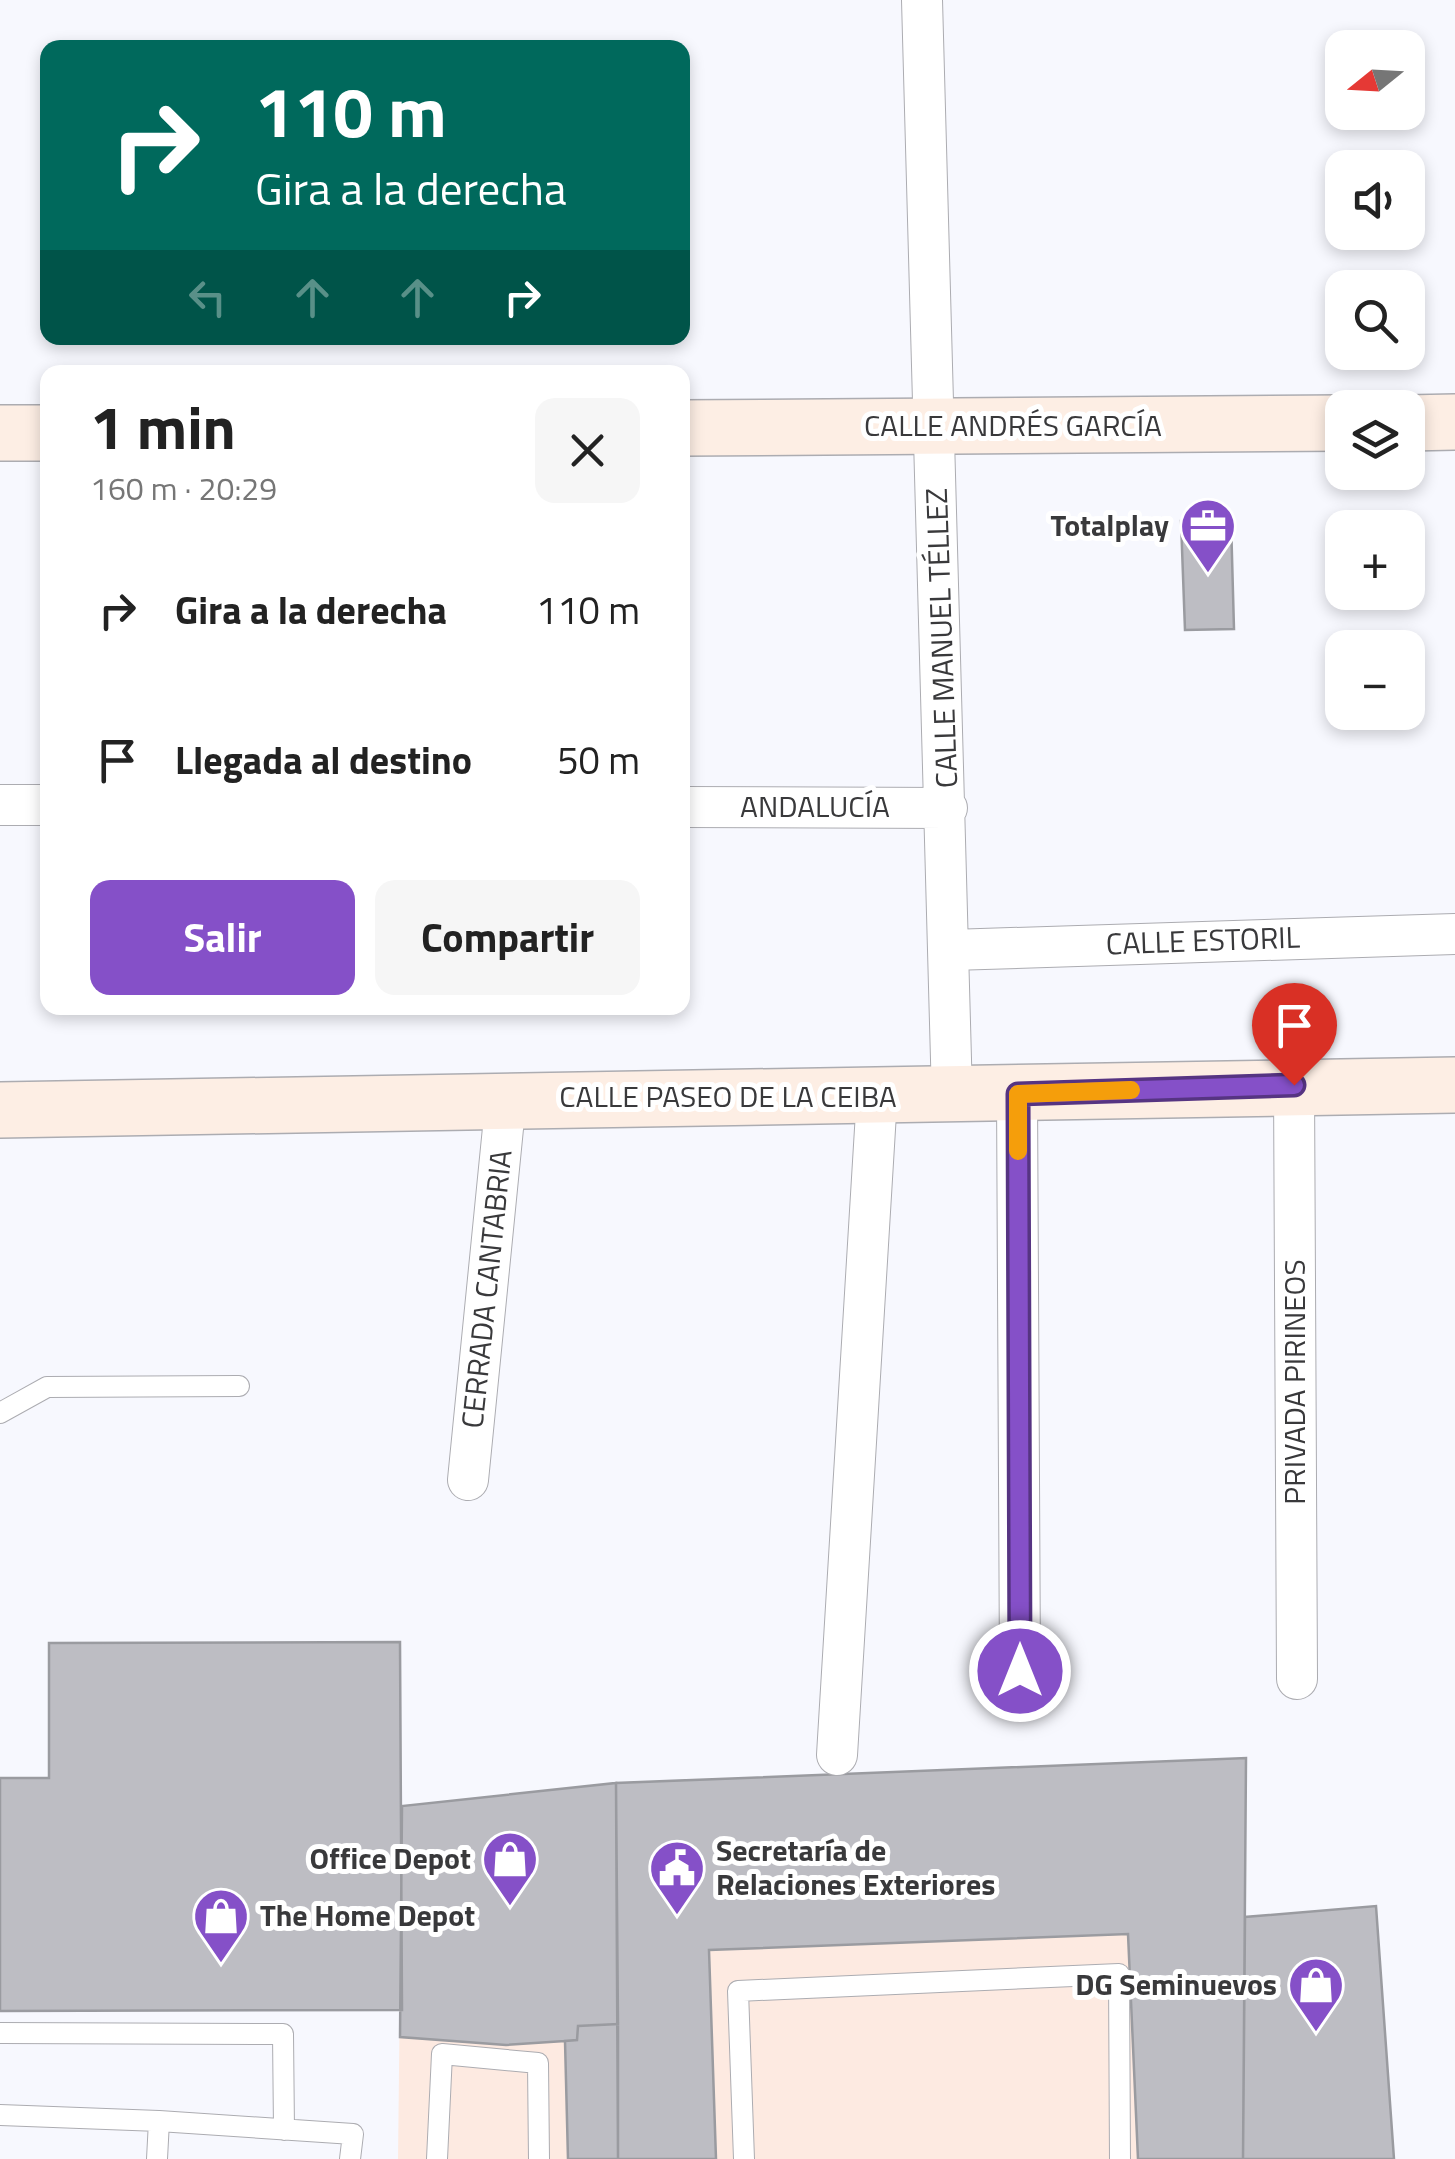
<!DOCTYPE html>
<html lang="es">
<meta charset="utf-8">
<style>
body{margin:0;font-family:"Titillium Web",sans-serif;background:#f6f6f6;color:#222;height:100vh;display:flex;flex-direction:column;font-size:38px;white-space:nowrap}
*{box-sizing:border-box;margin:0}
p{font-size:32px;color:#767676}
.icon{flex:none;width:55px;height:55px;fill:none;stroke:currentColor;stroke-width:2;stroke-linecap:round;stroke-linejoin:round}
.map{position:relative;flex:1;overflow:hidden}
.panel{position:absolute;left:40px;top:365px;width:650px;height:650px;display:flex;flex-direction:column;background:#fff;border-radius:20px;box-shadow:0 5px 15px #0003}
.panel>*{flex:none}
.banner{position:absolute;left:40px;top:40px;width:650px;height:305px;border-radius:20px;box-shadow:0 5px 15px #0003;background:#00695c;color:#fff;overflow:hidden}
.needle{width:65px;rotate:252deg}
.tools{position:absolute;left:1325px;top:30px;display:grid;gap:20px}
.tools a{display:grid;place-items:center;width:100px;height:100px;border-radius:20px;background:#fff;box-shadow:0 5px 15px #0003;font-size:50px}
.pin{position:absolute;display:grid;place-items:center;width:85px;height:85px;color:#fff;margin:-102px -42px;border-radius:50% 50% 50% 0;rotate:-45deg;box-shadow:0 0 10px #0007}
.pin .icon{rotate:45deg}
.me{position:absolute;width:110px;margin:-55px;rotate:0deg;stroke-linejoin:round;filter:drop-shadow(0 0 8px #0008)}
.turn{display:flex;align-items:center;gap:35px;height:210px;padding:0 50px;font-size:45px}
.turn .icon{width:130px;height:130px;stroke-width:2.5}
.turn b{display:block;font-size:70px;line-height:85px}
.lanes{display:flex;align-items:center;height:95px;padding:0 50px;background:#0003;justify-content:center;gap:50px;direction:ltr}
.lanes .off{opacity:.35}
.round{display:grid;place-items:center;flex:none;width:105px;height:105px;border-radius:20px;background:#f6f6f6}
.summary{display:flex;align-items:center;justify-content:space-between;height:170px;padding:0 50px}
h1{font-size:60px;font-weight:700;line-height:75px}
.action{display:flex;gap:20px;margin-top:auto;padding:20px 50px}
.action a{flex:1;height:115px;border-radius:20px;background:#8550c8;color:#fff;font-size:40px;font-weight:700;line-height:115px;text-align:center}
.action a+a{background:#f6f6f6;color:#222}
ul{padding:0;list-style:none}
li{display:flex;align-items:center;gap:30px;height:150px;padding:0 50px}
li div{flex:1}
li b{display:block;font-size:38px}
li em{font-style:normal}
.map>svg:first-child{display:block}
.commercial{fill:#fdeae1}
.building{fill:#bdbdc3;stroke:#9a9ba0;stroke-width:2.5}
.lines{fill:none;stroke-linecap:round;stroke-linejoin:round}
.lane-casing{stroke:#acacb1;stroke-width:22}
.street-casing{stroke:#acacb1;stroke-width:42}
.secondary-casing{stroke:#acacb1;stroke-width:58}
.lane{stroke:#fff;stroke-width:20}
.street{stroke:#fff;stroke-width:40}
.secondary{stroke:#fdeee4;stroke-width:55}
.route-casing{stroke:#563482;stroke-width:25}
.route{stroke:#8550c8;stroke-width:18}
.slow{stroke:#f59e0b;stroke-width:18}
.labels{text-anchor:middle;stroke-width:10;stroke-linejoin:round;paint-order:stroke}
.street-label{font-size:30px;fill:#39393b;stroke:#fff}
.poi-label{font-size:30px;font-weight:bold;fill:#39393b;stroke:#fff;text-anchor:end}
</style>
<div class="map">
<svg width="1455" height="2159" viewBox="0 0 1455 2159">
<rect width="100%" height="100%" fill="#f7f8fe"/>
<path class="commercial" d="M 1246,1758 L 1243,2159 L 398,2159 L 402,1806 L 616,1783 Z"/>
<path class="building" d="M 1231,520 L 1234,629 L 1185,630 L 1181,521 Z
M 400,1642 L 402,2010 L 0,2011 L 0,1778 L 49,1778 L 49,1643 Z
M 1246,1758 L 1243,2159 L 1138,2159 L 1128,1934 L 709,1950 L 716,2159 L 618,2159 L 616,1783 Z
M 616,1783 L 618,2024 L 578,2026 L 577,2040 L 565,2041 L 506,2045 L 400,2037 L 402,1806 Z
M 1376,1906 L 1394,2159 L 1243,2159 L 1245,1917 Z
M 618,2024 L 618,2159 L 568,2159 L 565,2041 L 577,2040 L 578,2026 Z"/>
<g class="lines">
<g class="lane-casing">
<path id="lane" d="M 0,1413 L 47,1387 L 239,1386
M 0,2033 L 283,2034 L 284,2130
M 0,2115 L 159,2121 L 157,2159
M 159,2121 L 353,2134 L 350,2159
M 437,2159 L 442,2054 L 538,2063 L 539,2159
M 744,2159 L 738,1991 L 1119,1974 L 1120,2159"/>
</g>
<g class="street-casing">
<path id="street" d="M 922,0 L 952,1096
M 0,805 L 48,805
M 682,807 L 947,808
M 951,950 L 1455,934
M 1294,1085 L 1297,1679
M 1017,1094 L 1020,1671
M 468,1480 L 506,1098
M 837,1755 L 877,1096"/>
</g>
<g class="secondary-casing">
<path id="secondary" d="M 1408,423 L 1455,422
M 682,428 L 1342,423
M 0,433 L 48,433
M 0,1110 L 1455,1085"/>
</g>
<use href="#lane" class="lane"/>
<use href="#street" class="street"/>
<use href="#secondary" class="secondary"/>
</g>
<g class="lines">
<g class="route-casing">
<path id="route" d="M 1020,1671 L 1018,1094 L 1294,1085"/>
</g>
<use href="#route" class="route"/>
<path class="slow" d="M 1018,1151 L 1018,1094 L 1131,1090"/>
</g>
<defs>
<g id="office-pin" transform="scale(2.875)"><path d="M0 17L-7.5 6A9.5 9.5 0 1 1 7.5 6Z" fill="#8550c8" stroke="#fff"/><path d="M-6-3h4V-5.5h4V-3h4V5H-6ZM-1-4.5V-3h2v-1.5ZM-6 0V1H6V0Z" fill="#fff"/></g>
<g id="shop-pin" transform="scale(2.875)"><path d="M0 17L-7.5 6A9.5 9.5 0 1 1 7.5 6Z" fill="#8550c8" stroke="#fff"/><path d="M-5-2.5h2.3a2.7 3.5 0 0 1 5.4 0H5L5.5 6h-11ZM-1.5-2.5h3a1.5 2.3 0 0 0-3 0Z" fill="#fff"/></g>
<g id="civic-pin" transform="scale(2.875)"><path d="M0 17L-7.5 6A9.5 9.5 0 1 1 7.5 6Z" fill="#8550c8" stroke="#fff"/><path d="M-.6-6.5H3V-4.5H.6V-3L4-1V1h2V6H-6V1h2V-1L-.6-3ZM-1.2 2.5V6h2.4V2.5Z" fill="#fff"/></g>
</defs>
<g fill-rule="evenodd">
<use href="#office-pin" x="1208" y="526"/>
<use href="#shop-pin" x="510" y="1859"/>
<use href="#civic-pin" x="677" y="1868"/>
<use href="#shop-pin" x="221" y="1916"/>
<use href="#shop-pin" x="1316" y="1985"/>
</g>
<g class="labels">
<g class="street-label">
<text x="1013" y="436">CALLE ANDRÉS GARCÍA</text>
<text transform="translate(942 638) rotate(-92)" y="10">CALLE MANUEL TÉLLEZ</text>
<text x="815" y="817">ANDALUCÍA</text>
<text transform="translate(1203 941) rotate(-2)" y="10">CALLE ESTORIL</text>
<text x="728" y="1107">CALLE PASEO DE LA CEIBA</text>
<text transform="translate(487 1289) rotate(-84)" y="10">CERRADA CANTABRIA</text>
<text transform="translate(1295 1382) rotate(-90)" y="10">PRIVADA PIRINEOS</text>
</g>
<g class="poi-label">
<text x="1169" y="536">Totalplay</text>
<text x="716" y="1861" text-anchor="start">Secretaría de<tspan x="716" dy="34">Relaciones Exteriores</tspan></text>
<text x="471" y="1869">Office Depot</text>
<text x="260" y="1926" text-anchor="start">The Home Depot</text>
<text x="1277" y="1995">DG Seminuevos</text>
</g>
</g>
</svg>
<div class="tools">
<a><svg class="needle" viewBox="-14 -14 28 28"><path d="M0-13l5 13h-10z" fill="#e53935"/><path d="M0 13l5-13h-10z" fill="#767676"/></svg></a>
<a><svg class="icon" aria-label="sound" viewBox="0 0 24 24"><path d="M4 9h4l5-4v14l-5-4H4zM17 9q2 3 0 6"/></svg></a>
<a><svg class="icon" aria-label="search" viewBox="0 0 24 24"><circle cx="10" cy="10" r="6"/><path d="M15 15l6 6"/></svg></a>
<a><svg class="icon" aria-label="layers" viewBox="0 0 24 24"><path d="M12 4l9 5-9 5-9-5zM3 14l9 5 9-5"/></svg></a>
<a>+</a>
<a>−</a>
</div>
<div class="pin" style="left:1294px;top:1085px;background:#d93025"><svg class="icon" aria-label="arrive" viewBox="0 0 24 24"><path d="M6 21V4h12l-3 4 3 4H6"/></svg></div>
<svg class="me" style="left:1020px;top:1671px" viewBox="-20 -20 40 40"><circle r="17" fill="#8550c8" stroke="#fff" stroke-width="3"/><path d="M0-11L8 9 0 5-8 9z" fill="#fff"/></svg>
<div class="banner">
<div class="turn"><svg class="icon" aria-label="right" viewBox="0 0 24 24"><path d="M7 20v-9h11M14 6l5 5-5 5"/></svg><div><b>110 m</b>Gira a la derecha</div></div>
<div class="lanes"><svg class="icon off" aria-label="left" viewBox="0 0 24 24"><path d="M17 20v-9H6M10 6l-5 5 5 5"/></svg><svg class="icon off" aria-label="ahead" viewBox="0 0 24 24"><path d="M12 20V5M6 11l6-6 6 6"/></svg><svg class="icon off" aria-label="ahead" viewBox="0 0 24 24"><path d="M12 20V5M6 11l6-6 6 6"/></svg><svg class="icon" aria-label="right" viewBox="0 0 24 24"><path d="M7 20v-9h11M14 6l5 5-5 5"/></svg></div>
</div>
<section class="panel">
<div class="summary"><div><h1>1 min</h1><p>160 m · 20:29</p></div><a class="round"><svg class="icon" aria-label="close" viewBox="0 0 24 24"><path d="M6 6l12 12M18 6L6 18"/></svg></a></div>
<ul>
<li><svg class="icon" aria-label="right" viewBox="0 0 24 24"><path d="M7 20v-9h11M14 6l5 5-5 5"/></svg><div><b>Gira a la derecha</b></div><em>110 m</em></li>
<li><svg class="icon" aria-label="arrive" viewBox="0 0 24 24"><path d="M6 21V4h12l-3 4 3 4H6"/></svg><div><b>Llegada al destino</b></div><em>50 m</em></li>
</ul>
<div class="action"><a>Salir</a><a>Compartir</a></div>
</section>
</div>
